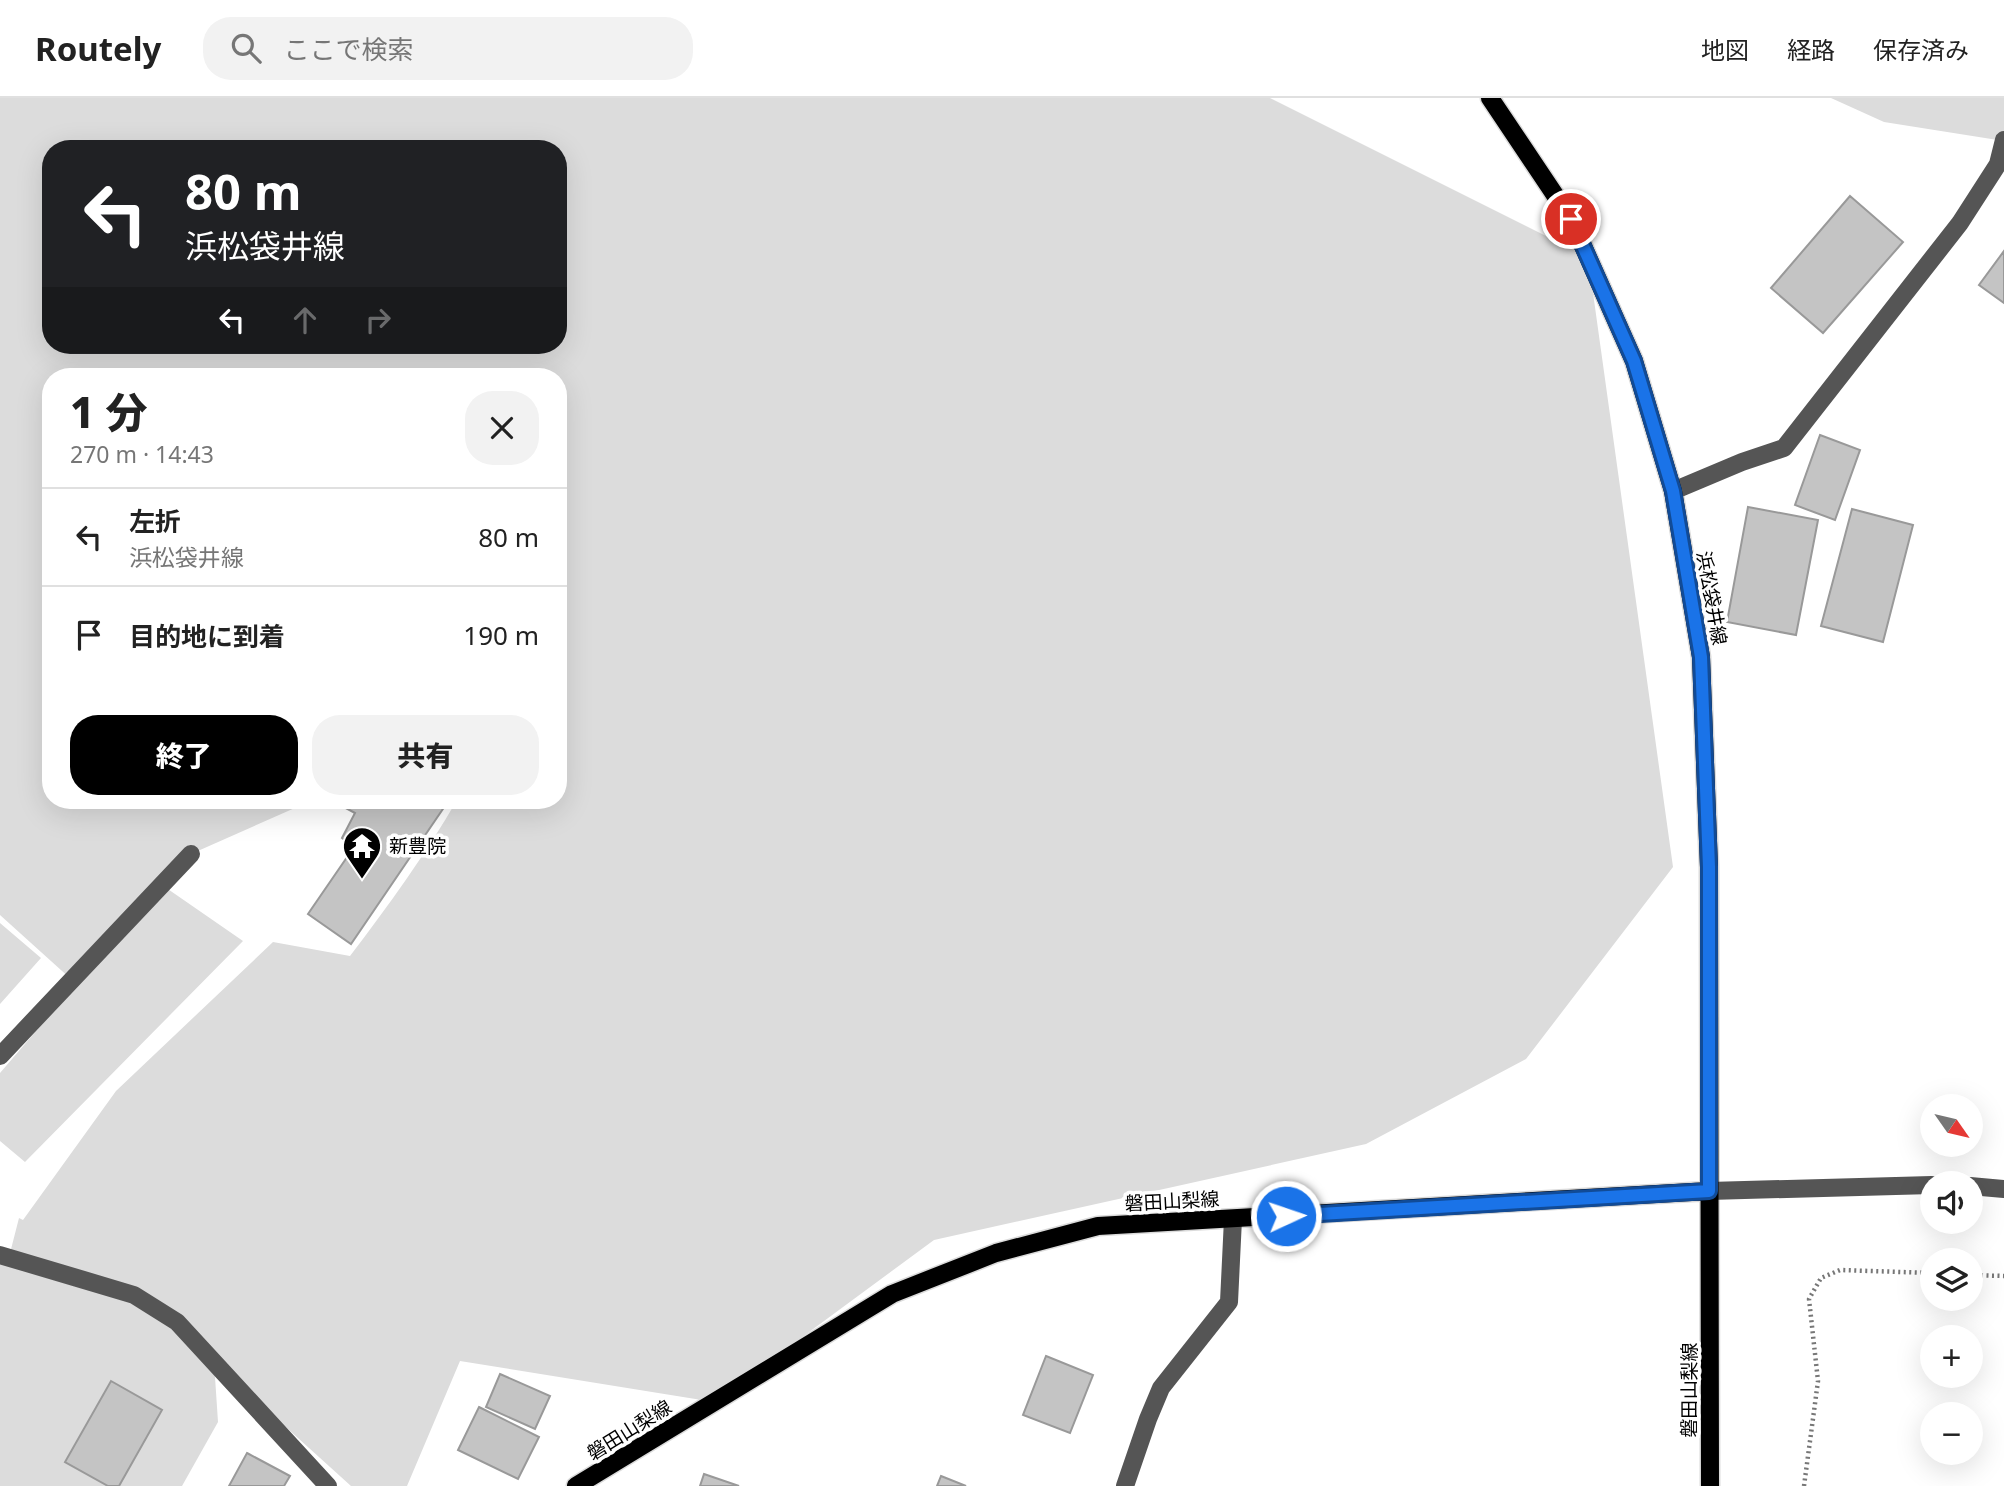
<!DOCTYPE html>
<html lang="ja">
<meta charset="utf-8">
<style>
body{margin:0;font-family:"Noto Sans","Noto Sans JP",sans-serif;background:#f2f2f2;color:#222;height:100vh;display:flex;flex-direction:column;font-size:26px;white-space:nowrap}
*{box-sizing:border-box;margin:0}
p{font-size:23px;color:#767676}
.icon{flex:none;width:38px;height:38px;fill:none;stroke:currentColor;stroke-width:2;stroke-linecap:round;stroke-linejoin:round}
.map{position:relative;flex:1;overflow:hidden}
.details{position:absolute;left:42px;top:270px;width:525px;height:441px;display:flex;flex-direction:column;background:#fff;border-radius:28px;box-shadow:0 7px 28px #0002}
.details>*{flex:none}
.hud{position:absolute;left:42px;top:42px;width:525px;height:214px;border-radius:28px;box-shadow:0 7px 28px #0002;background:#202124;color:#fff;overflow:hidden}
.needle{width:46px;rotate:124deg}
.buttons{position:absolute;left:1920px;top:996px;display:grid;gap:14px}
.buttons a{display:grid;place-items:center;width:63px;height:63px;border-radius:50%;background:#fff;box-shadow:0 7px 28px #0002;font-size:35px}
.pin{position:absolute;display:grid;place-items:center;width:60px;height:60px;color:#fff;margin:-30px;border:4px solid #fff;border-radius:50%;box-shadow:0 2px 7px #0007}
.me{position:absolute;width:77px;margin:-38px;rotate:87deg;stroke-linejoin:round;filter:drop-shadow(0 0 5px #0008)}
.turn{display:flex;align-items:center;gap:24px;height:147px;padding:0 28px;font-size:32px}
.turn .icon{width:91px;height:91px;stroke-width:2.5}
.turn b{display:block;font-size:49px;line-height:60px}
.lanes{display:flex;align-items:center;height:66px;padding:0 28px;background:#0003;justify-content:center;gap:35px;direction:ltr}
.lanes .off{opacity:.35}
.round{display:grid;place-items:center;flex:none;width:74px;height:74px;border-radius:28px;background:#f2f2f2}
.summary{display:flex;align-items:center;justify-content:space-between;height:119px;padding:0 28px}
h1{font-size:42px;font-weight:800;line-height:52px}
.cta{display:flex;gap:14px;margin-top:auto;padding:14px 28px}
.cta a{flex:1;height:80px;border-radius:28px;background:#000;color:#fff;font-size:28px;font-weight:800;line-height:80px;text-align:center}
.cta a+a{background:#f2f2f2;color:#222}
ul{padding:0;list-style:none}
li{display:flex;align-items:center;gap:21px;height:98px;padding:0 28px;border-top:2px solid #e0e0e0}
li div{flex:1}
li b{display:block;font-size:26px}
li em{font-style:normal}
header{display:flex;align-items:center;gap:42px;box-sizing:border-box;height:98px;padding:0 35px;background:#fff;border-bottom:2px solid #e0e0e0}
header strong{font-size:33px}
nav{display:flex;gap:38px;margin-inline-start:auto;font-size:24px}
.search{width:490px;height:63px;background:#f2f2f2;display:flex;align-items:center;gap:18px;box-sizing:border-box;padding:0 24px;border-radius:28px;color:#767676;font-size:26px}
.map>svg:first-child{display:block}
.green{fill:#dcdcdc;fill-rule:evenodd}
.building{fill:#c4c4c4;stroke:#999;stroke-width:2}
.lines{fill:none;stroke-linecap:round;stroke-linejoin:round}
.major-casing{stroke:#dbdbdb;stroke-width:21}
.path{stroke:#777;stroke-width:4.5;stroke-dasharray:2 3.5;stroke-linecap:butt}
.minor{stroke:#555;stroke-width:18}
.major{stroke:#000;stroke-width:18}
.route-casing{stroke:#114b97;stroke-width:18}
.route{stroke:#1a73e8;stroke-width:12}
.labels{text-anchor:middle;stroke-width:7;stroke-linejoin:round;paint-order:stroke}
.street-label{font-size:19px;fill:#000;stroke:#fff}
.poi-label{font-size:19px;fill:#000;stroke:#fff;text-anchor:start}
</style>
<header>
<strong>Routely</strong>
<div class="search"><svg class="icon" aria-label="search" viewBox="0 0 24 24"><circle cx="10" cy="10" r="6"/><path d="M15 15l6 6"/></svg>ここで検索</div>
<nav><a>地図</a><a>経路</a><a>保存済み</a></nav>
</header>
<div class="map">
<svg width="2004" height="1388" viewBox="0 0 2004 1388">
<rect width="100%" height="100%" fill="#fff"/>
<path class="green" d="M 0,0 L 1270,0 L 1588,159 L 1673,769 L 1526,961 L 1366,1046 L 934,1142 L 714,1304 L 460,1263 L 407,1388 L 351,1388 L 214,1264 L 218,1324 L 182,1388 L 0,1388 L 0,1157 L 9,1159 L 19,1120 L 23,1122 L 116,993 L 273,844 L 350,858 C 389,807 425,757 457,702 L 558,702 L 558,278 L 51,278 L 51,702 L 313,702 L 191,756 L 162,787 L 243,843 L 25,1064 L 0,1043 L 0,975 L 146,805 L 72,882 L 0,817 ZM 51,51 L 558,51 L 558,247 L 51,247 Z
M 1831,0 L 2004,0 L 2004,43 L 1884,24 Z
M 0,825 L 41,860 L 0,906 Z"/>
<path class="building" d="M 1850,98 L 1903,144 L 1823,235 L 1771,190 Z
M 2004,153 L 2004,205 L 1979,187 Z
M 1820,337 L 1860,352 L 1835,422 L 1795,407 Z
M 1748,409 L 1818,422 L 1796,537 L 1727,524 Z
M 1852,411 L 1913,427 L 1883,544 L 1821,528 Z
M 331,702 L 449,702 L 351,846 L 308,816 L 354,749 L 342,740 L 355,715 Z
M 1046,1258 L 1093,1277 L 1070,1335 L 1023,1317 Z
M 500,1276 L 550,1298 L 535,1331 L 486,1309 Z
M 111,1283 L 162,1312 L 119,1388 L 108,1388 L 65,1364 Z
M 479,1309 L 539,1339 L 518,1381 L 458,1352 Z
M 247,1355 L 290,1378 L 284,1388 L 229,1388 Z
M 704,1376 L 739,1388 L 700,1388 Z
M 941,1378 L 966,1388 L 937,1388 Z"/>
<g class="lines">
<g class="major-casing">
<path id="major" d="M 1490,0 L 1571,121 L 1634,263 L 1673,393 L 1701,559 L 1709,769 L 1710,1388
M 576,1388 L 892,1196 L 996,1155 L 1098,1128 L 1709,1093"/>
</g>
<path class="path" d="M 1970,1177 L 2004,1178
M 1804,1388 L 1818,1283 L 1809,1201 L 1821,1180 L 1840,1172 L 1932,1175"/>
<path class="minor" d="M 1673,393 L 1742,364 L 1784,350 L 1960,125 L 1998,66 L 2004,42
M 0,958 L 191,756
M 1970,1088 L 2004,1091
M 1709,1093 L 1932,1087
M 0,1157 L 134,1197 L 177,1224 L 328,1388
M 1125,1388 L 1148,1321 L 1161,1290 L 1229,1204 L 1233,1121"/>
<use href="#major" class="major"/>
</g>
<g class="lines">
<g class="route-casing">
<path id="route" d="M 1286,1118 L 1709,1093 L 1709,769 L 1701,559 L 1673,393 L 1634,263 L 1571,121"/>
</g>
<use href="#route" class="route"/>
</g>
<defs>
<g id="temple-pin" transform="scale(2.0125)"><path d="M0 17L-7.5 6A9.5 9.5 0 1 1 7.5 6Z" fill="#000" stroke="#fff"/><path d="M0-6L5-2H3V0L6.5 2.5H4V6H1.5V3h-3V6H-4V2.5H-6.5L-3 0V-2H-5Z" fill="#fff"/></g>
</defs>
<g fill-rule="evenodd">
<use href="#temple-pin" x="362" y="748"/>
</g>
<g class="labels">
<g class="street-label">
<text transform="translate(1712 500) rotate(80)" y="7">浜松袋井線</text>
<text transform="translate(1172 1103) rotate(-3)" y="7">磐田山梨線</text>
<text transform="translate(1689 1292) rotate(-90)" y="7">磐田山梨線</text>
<text transform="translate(629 1332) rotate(-32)" y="7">磐田山梨線</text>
</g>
<g class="poi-label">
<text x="389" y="755">新豊院</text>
</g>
</g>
</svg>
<div class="buttons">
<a><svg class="needle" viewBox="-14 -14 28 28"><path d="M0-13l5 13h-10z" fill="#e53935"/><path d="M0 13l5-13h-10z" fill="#767676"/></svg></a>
<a><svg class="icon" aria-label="sound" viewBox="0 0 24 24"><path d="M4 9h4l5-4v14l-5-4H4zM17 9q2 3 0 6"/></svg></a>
<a><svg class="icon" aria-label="layers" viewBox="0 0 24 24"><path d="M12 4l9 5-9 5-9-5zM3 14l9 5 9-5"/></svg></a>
<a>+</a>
<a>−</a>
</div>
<div class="pin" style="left:1571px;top:121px;background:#d93025"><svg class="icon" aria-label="arrive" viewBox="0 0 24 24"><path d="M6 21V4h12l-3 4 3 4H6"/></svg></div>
<svg class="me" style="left:1286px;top:1118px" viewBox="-20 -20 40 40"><circle r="17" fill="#1a73e8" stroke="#fff" stroke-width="3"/><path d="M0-11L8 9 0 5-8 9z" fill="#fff"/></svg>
<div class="hud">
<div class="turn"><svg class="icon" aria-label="left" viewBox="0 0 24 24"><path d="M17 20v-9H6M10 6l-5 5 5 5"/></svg><div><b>80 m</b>浜松袋井線</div></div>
<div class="lanes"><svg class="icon" aria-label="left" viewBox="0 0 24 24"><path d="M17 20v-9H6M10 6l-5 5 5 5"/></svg><svg class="icon off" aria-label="ahead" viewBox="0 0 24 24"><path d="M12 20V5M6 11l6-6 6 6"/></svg><svg class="icon off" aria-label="right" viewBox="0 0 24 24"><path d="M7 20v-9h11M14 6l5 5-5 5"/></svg></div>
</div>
<section class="details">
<div class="summary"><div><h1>1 分</h1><p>270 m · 14:43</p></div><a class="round"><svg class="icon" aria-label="close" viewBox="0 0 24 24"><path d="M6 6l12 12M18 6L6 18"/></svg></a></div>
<ul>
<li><svg class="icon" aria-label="left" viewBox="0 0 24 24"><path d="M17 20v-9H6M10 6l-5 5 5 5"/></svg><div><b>左折</b><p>浜松袋井線</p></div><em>80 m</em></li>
<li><svg class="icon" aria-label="arrive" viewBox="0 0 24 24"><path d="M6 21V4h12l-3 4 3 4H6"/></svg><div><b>目的地に到着</b></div><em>190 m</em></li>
</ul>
<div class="cta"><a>終了</a><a>共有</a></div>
</section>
</div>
